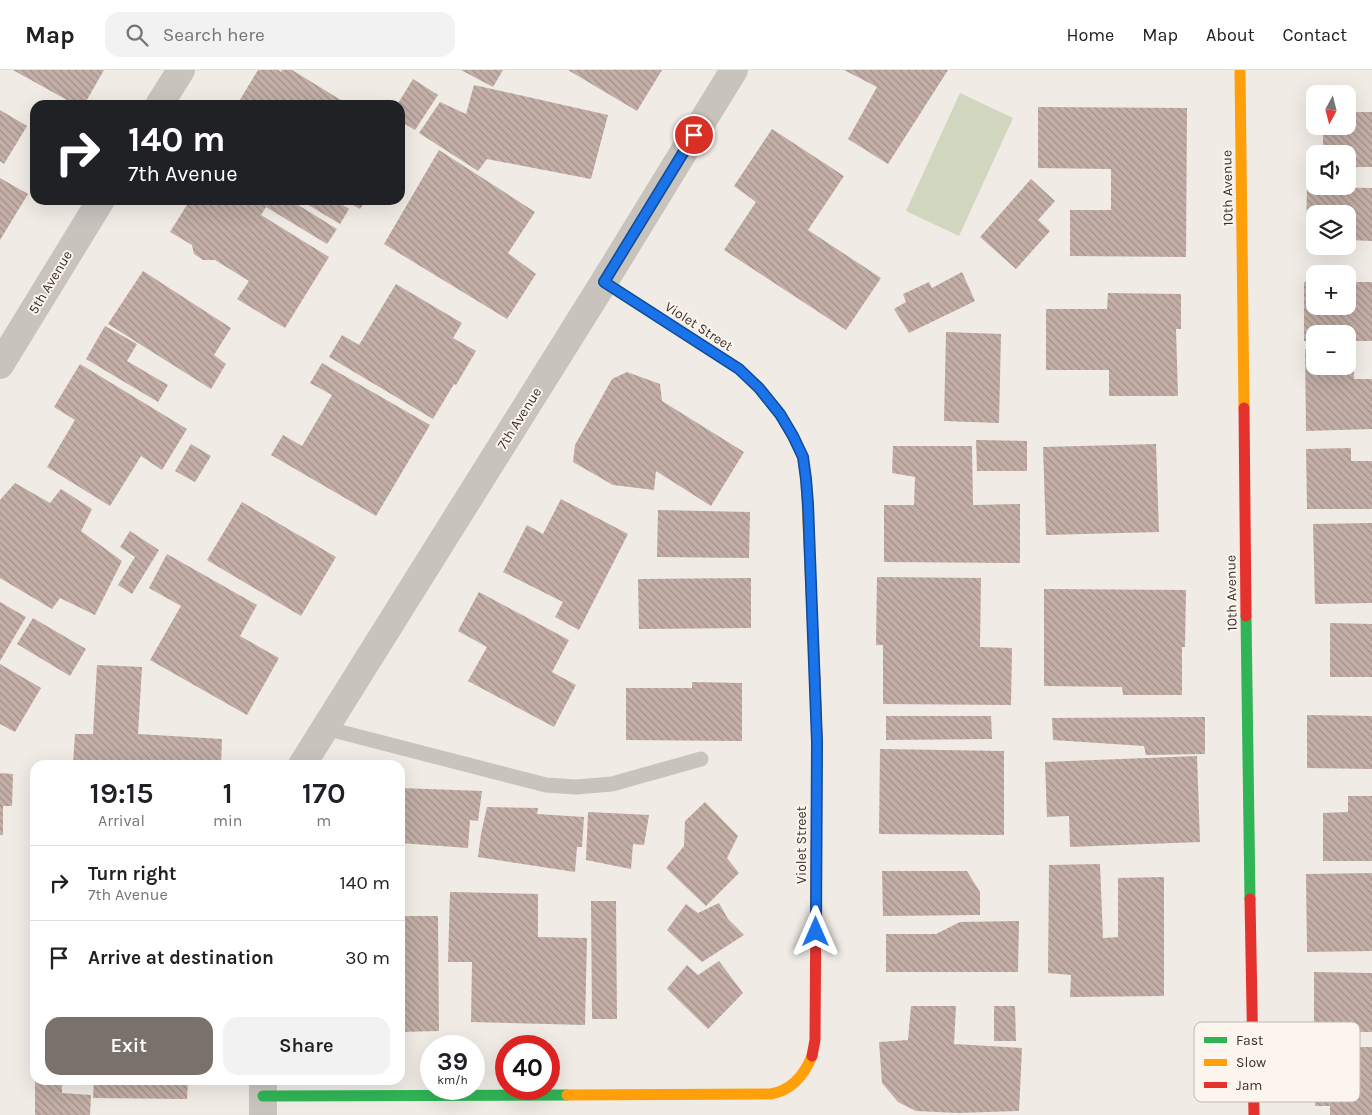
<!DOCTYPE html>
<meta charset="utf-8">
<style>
body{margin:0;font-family:Karla,sans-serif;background:#f2f2f2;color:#202124;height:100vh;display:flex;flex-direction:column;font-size:19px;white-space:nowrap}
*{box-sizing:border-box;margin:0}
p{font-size:16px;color:#757577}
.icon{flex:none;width:28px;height:28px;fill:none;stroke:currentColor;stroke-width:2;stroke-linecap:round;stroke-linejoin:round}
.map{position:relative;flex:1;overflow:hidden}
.panel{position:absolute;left:30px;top:690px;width:375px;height:325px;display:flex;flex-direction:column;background:#fff;border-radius:15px;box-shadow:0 5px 20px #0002}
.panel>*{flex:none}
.hud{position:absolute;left:30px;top:30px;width:375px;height:105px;border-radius:15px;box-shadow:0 5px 20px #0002;background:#202124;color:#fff;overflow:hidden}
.needle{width:32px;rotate:187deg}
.tools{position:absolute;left:1306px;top:15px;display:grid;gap:10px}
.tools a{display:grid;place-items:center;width:50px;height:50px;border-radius:10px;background:#fff;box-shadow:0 5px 20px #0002;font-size:25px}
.speed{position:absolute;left:420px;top:965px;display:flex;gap:10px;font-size:25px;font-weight:700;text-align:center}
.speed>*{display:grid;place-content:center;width:65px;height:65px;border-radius:50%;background:#fff;box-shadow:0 5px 20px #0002;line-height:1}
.speed small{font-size:12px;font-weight:400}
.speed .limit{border:8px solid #d22;background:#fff;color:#111}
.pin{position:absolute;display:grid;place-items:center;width:42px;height:42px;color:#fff;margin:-21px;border:2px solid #fff;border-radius:50%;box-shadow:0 1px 5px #0007}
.me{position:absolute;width:55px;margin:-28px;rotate:0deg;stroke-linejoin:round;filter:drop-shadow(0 0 4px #0008)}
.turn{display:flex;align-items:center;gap:18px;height:105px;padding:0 15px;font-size:22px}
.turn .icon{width:65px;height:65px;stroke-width:2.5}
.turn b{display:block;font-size:35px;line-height:42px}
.eta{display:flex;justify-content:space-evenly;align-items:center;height:85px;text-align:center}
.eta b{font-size:30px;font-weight:600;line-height:35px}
.cta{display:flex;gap:10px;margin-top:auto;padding:10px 15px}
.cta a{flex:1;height:58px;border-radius:15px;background:#7a716c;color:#fff;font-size:20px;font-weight:600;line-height:58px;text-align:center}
.cta a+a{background:#f2f2f2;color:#202124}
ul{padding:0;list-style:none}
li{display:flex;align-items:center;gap:15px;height:75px;padding:0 15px;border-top:1px solid #e0e0e0}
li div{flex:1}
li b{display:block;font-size:19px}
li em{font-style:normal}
header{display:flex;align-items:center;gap:30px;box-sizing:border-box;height:70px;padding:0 25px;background:#fff;border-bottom:1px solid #e0e0e0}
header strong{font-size:24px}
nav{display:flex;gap:28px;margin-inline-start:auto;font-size:18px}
.search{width:350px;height:45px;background:#f2f2f2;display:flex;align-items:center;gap:12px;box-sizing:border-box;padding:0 18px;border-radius:15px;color:#757577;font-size:19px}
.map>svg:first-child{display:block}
.garden{fill:#d1d6bf}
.building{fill:url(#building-back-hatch)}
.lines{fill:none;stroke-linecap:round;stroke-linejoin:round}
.lane{stroke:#c9c3be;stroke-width:15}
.street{stroke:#c9c3be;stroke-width:28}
.fast{stroke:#30b455;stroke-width:11}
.slow{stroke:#ff9f0a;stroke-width:11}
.jam{stroke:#e5322d;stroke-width:11}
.route-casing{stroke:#114b97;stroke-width:12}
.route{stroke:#1a73e8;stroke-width:9}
.labels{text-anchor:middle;stroke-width:4;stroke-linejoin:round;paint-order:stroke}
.street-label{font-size:14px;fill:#3b302b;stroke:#fbf5ee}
.key{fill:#fbf5ee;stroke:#c1bab4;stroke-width:1}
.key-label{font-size:14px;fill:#3b302b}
</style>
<header>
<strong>Map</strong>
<div class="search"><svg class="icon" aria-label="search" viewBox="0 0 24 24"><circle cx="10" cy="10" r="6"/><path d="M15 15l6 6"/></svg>Search here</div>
<nav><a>Home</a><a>Map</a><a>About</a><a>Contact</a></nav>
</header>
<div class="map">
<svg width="1372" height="1045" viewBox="0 0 1372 1045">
<defs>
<pattern id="building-back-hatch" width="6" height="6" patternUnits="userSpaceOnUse" patternTransform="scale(1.25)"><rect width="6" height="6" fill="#c3afa7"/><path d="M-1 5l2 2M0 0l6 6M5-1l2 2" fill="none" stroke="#a08f88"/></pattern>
</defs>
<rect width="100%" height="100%" fill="#f0ebe5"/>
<path class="garden" d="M 960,23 L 1013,48 L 959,166 L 906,141 Z"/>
<path class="building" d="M 13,0 L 104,0 L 84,35 L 76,35 Z
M 258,0 L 278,0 L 281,2 L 282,0 L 292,0 L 349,35 L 240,35 L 238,33 Z
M 461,0 L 503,0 L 493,17 Z
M 568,0 L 662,0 L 637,41 Z
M 844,0 L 948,0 L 888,94 L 848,69 L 877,17 Z
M 413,9 L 438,25 L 415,60 L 400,51 L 400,35 L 397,35 Z
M 474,15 L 608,45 L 591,109 L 487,89 L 478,101 L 419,63 L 440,32 L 466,44 Z
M 1038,37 L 1187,38 L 1186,187 L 1070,186 L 1070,140 L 1111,140 L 1111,99 L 1038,98 Z
M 0,40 L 27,56 L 4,94 L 0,91 Z
M 1348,42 L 1372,42 L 1372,97 L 1348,97 L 1348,84 L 1323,84 L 1323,56 L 1348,56 Z
M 772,59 L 844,106 L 808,160 L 881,208 L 846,260 L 724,180 L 756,132 L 734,116 Z
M 439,80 L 535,142 L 508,183 L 536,204 L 507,249 L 384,174 Z
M 0,108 L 28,124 L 0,170 Z
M 1031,109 L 1055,131 L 1038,150 L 1050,161 L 1016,199 L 980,167 Z
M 1307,117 L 1372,118 L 1372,171 L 1348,170 L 1348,144 L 1315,144 L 1315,170 L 1306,170 Z
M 190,130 L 290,130 L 337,159 L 327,174 L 266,137 L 261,145 L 329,187 L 285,258 L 237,229 L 249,211 L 215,190 L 203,190 L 194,184 L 192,175 L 170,162 Z
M 300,130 L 335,130 L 349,139 L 340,154 Z
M 344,130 L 366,130 L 360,139 Z
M 143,201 L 231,258 L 214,285 L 226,294 L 211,319 L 108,254 Z
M 962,202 L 975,231 L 909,263 L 894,239 L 906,232 L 903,224 L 929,212 L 932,218 Z
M 1304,212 L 1315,212 L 1315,236 L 1348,236 L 1348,212 L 1372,212 L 1372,271 L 1348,271 L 1348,264 L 1315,264 L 1315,271 L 1304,271 Z
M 396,214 L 462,253 L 453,268 L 476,281 L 456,315 L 454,314 L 433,349 L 329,287 L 342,265 L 359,275 Z
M 1108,223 L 1181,224 L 1181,259 L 1176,259 L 1178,326 L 1109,326 L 1109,300 L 1046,300 L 1046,239 L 1107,239 Z
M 105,256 L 137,274 L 127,291 L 168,315 L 158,332 L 86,289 Z
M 946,262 L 1001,264 L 999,353 L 944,351 Z
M 1305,279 L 1315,279 L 1315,296 L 1348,296 L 1348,279 L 1353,279 L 1354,309 L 1372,309 L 1372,359 L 1306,361 Z
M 322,293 L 430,355 L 376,446 L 271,385 L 283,365 L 302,376 L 332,325 L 310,313 Z
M 80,294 L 187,359 L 162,400 L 141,386 L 110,436 L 47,397 L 75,350 L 54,337 Z
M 627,302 L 660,314 L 662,331 L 744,382 L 711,436 L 656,401 L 654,420 L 613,415 L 573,392 L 575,375 L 612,309 Z
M 976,370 L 1027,371 L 1027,401 L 977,401 Z
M 191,374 L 211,386 L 195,412 L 175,401 Z
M 1156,374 L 1159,462 L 1046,465 L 1043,377 Z
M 893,376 L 972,376 L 973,435 L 1020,434 L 1020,493 L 884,492 L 884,435 L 914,435 L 915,407 L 892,403 Z
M 1351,378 L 1351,391 L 1372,391 L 1372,439 L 1307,439 L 1306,379 Z
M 15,413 L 50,433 L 61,419 L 92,439 L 81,461 L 122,491 L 95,545 L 60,528 L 52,539 L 0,508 L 0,430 Z
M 561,429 L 628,464 L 579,560 L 555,547 L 563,532 L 503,502 L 527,455 L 543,464 Z
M 242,432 L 336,487 L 301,546 L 207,490 Z
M 658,440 L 750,442 L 749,488 L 657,487 Z
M 1372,453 L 1372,533 L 1315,534 L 1313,454 Z
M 130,461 L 159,480 L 132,524 L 118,515 L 135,487 L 120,477 Z
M 167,484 L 257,535 L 240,566 L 279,588 L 247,645 L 150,590 L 181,536 L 149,518 Z
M 877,507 L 981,508 L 980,577 L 1012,578 L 1011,635 L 883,634 L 883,575 L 876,575 Z
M 751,508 L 751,558 L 639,559 L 638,509 Z
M 1044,519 L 1186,520 L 1185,577 L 1182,577 L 1182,625 L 1123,625 L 1122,617 L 1044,616 Z
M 479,522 L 569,570 L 552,602 L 576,615 L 554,657 L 468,611 L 487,577 L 458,561 Z
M 0,532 L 26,547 L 0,591 Z
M 33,548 L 86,579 L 70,606 L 17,574 Z
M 1330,553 L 1372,554 L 1372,607 L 1330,607 Z
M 0,594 L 41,618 L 15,662 L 0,654 Z
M 97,595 L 142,597 L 138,664 L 222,669 L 221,695 L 73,695 L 75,664 L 93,664 Z
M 692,612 L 742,613 L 742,671 L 626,670 L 626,618 L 692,618 Z
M 1307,645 L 1372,646 L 1372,699 L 1307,698 Z
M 886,646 L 991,646 L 992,669 L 886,670 Z
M 1205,647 L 1205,684 L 1146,685 L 1144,676 L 1053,670 L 1052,648 Z
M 880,679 L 1004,681 L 1004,765 L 879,764 Z
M 1197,686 L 1200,772 L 1070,777 L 1069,746 L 1047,747 L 1045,692 Z
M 0,703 L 13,704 L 12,736 L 3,736 L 3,765 L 0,765 Z
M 400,718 L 482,721 L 478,751 L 470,750 L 468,778 L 400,773 Z
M 1348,726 L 1372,726 L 1372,791 L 1323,791 L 1323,743 L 1348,742 Z
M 705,732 L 738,766 L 727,788 L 739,803 L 706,836 L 666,798 L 684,776 L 685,751 Z
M 487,737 L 538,738 L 537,744 L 584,747 L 582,777 L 577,777 L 575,802 L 478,787 L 481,764 Z
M 588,742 L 649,745 L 644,775 L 633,774 L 631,799 L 586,790 Z
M 1100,794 L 1103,868 L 1118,867 L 1118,808 L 1164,807 L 1164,926 L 1070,927 L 1071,905 L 1048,903 L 1049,795 Z
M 882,801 L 967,801 L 980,822 L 980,845 L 883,846 Z
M 1372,803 L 1372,881 L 1307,882 L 1306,804 Z
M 450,822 L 538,824 L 538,867 L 587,868 L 585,955 L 471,952 L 472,892 L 448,892 Z
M 591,831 L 616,831 L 617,949 L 592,949 Z
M 719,833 L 728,849 L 744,865 L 702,892 L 667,860 L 686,834 L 698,843 Z
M 400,846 L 438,846 L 439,961 L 400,962 Z
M 1019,851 L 1018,902 L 886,902 L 886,864 L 936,864 L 960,852 Z
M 719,891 L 743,923 L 708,959 L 667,919 L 687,895 L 698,905 Z
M 1314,902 L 1372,903 L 1372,962 L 1314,962 Z
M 911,936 L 956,936 L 954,974 L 1022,978 L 1019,1041 L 958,1043 L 916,1041 L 898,1032 L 882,1013 L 879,972 L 908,970 Z
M 994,936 L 1015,936 L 1016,971 L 994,971 Z
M 1315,977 L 1372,977 L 1372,1045 L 1330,1045 L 1330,1036 L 1315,1036 Z
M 35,1010 L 62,1010 L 62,1023 L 91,1025 L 90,1045 L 35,1045 Z
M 94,1010 L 188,1010 L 187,1029 L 93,1028 Z"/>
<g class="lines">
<path class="lane" d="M 325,658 L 546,715 L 576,717 L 612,714 L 701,689"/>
<path class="street" d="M 159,35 L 181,0
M 0,295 L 101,130
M 302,695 L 604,212 L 734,0
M 263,1010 L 263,1045"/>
<path class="fast" d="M 604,212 L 739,299 L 759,318 L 783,349
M 1246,546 L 1250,829
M 263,1026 L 567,1025"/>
<path class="slow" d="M 1240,0 L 1244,338
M 783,349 L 793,366 L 803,387 L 806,409 L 815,609
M 567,1025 L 771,1024 C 792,1020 804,1006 812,986"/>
<path class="jam" d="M 1244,338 L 1246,546
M 1250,829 L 1254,1045
M 812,986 L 815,970 L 817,672 L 815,609"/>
</g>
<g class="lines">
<g class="route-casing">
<path id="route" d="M 694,65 L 604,212 L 739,299 L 759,318 L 780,344 L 793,366 L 803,387 L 806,409 L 808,434 L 817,672 L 816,862"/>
</g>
<use href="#route" class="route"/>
</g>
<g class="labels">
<g class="street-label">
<text transform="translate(1227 118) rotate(-91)" y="5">10th Avenue</text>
<text transform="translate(50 212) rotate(-59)" y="5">5th Avenue</text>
<text transform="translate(699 256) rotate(33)" y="5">Violet Street</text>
<text transform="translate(519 348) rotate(-58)" y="5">7th Avenue</text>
<text transform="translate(1231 523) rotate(-91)" y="5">10th Avenue</text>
<text transform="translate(801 775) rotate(-90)" y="5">Violet Street</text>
</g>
</g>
<rect x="1194" y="952" width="166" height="80" rx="8" class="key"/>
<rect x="1204" y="967" width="23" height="6" fill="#30b455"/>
<rect x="1204" y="989" width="23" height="7" fill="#ff9f0a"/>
<rect x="1204" y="1012" width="23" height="6" fill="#e5322d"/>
<g class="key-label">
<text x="1236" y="975">Fast</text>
<text x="1236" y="997">Slow</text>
<text x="1236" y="1020">Jam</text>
</g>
</svg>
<div class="tools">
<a><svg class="needle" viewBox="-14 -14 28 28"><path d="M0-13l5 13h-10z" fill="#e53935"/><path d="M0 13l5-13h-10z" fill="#757577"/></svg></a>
<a><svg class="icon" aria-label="sound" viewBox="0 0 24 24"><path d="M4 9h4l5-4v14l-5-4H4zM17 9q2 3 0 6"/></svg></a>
<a><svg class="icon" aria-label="layers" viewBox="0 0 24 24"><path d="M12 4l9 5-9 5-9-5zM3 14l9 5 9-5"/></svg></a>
<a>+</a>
<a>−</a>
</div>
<div class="speed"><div>39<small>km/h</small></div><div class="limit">40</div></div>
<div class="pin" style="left:694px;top:65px;background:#d93025"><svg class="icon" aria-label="arrive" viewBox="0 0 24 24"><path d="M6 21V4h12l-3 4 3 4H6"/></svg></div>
<svg class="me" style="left:816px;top:862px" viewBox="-20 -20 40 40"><path d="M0-17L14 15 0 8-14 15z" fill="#1a73e8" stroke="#fff" stroke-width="4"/></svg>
<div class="hud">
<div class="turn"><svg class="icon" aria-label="right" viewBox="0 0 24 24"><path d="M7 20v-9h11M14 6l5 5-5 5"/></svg><div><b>140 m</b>7th Avenue</div></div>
</div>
<section class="panel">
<div class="eta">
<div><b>19:15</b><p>Arrival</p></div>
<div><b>1</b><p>min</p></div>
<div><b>170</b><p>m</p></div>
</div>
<ul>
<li><svg class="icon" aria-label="right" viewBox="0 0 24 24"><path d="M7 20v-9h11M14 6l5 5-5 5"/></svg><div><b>Turn right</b><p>7th Avenue</p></div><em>140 m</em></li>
<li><svg class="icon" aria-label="arrive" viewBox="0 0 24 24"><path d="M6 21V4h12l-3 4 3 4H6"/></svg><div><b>Arrive at destination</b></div><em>30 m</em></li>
</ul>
<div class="cta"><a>Exit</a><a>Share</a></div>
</section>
</div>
